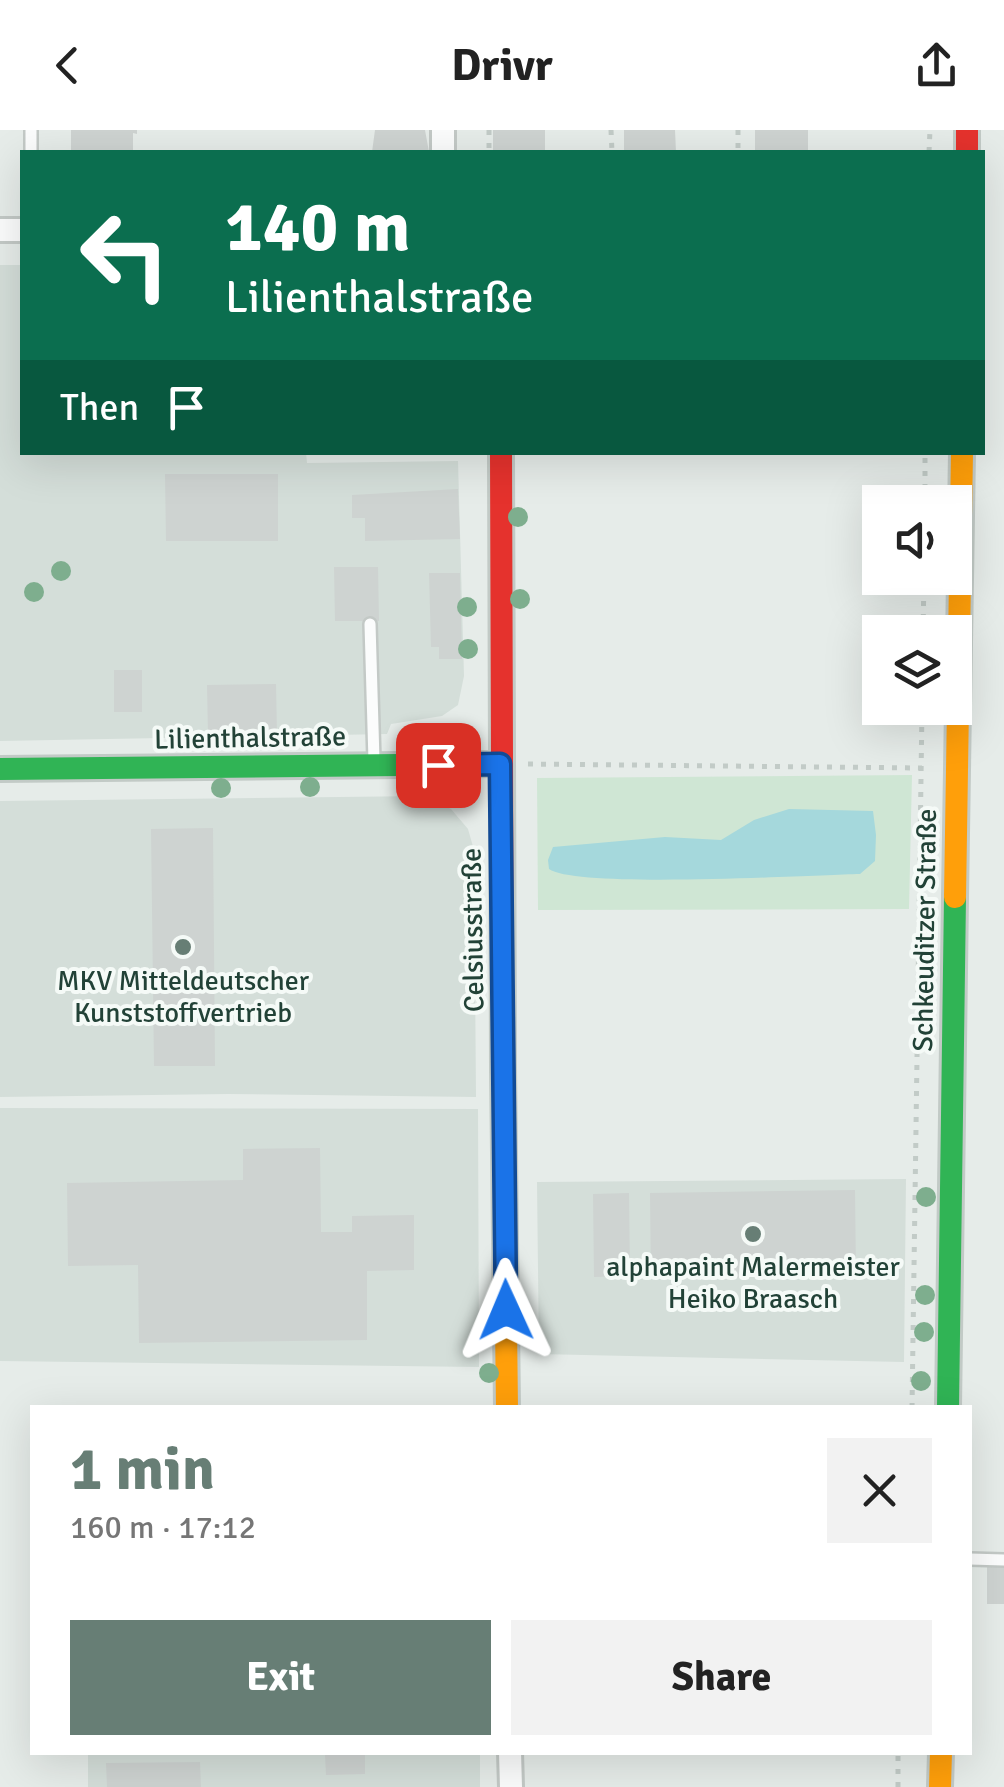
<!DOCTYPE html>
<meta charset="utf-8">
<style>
body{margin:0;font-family:Signika,sans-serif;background:#f2f2f2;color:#222;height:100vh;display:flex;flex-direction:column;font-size:38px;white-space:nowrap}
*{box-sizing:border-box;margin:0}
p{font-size:32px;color:#767676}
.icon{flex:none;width:55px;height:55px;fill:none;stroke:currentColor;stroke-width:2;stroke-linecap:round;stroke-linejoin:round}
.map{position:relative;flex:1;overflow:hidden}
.details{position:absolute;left:30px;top:1275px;width:942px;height:350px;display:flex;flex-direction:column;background:#fff;border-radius:0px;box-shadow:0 10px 40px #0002}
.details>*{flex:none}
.hud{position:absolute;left:20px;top:20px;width:965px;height:305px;border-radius:0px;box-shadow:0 10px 40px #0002;background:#0b6e4f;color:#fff;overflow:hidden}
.buttons{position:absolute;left:862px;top:355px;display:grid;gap:20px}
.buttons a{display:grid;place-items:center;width:110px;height:110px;border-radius:0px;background:#fff;box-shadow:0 10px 40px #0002;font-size:50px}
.pin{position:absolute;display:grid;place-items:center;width:85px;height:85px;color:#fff;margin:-42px;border-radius:20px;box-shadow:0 5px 15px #0006}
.me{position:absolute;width:110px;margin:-55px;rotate:359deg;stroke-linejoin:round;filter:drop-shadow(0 0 8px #0008)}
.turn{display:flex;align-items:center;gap:35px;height:210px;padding:0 40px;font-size:45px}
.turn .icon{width:130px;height:130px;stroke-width:2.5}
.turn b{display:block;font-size:70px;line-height:85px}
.then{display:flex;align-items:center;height:95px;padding:0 40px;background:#0003;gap:20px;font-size:38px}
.round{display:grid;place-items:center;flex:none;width:105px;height:105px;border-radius:0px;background:#f2f2f2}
.head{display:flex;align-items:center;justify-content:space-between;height:170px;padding:0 40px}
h1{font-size:60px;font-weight:700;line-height:75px;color:#677e75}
.action{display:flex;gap:20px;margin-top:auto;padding:20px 40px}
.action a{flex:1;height:115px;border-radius:0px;background:#677e75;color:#fff;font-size:40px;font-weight:700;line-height:115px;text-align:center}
.action a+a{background:#f2f2f2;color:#222}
header{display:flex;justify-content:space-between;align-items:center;height:130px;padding:0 40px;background:#fff;font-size:45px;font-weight:700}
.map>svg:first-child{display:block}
.built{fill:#d4ded9}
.green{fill:#cfe6d4}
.water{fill:#a5d8dc}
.building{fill:#ced3d1}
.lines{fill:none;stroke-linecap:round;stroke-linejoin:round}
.lane-casing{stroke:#c3c9c6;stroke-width:16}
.street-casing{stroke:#c3c9c6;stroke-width:28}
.fast-casing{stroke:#c2cac6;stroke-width:28}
.slow-casing{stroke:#c2cac6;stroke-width:28}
.jam-casing{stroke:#c2cac6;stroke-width:28}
.path{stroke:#c2cbc7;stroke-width:5;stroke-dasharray:5 8;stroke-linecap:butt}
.lane{stroke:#fbfcfc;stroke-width:11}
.street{stroke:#fbfcfc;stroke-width:22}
.fast{stroke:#30b455;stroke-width:22}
.slow{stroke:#ff9f0a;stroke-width:22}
.jam{stroke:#e5322d;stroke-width:22}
.tree{fill:#7eae8e}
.route-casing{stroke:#114b97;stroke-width:25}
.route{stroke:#1a73e8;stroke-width:18}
.poi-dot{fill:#677e75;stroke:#f5faf7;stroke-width:4}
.labels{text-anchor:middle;stroke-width:8;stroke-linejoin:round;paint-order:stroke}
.street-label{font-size:28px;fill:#224237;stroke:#f5faf7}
.poi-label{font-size:28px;fill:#224237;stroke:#f5faf7}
</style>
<header><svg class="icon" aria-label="back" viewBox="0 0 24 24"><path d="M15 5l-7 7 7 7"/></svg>Drivr<svg class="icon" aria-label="share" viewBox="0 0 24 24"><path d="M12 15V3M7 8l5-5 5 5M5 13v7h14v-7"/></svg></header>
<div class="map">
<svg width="1004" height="1657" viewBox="0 0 1004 1657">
<rect width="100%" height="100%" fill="#e6ece9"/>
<path class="built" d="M 0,135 L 22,135 L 22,322 L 306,322 L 307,333 L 458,331 L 464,546 L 458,575 L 442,586 L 391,594 L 387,604 L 0,611 Z
M 424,666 L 451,679 L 468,699 L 474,720 L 476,967 L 228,964 L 0,967 L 0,671 Z
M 0,978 L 478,979 L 479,1237 L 0,1231 Z
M 906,1049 L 904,1232 L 539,1224 L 537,1052 Z
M 88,1623 L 480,1623 L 480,1657 L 88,1657 Z"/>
<path class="green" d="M 912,645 L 909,779 L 538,780 L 537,648 Z"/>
<path class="water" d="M 789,679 L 873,681 L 876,705 L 875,731 L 860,744 C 811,745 577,759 549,739 L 548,730 L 553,717 L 665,707 L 721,710 L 754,690 Z"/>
<path class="building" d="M 71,0 L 137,0 L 137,4 L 133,3 L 133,22 L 71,22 Z
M 375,0 L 425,0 L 429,22 L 372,22 Z
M 493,0 L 545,0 L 545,22 L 493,22 Z
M 624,0 L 675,0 L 676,22 L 624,22 Z
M 755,0 L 808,0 L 808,22 L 755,22 Z
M 165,344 L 278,344 L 278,411 L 166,411 Z
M 458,359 L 460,409 L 365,411 L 365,388 L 352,388 L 352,365 Z
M 334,437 L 378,437 L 379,491 L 335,491 Z
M 429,443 L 460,443 L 462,529 L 439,529 L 439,517 L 431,517 Z
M 114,540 L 142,540 L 142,582 L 114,582 Z
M 276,554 L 277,605 L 208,605 L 207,555 Z
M 213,698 L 215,936 L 154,936 L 151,699 Z
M 320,1018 L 321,1102 L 352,1102 L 352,1086 L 414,1085 L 414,1140 L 367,1141 L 367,1210 L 139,1213 L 138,1135 L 68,1136 L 67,1053 L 243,1050 L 243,1019 Z
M 855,1060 L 856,1146 L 651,1148 L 650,1063 Z
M 629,1063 L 630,1146 L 594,1147 L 593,1064 Z
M 987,1437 L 1004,1437 L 1004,1474 L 987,1474 Z
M 365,1624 L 365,1644 L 326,1645 L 325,1625 Z
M 200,1632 L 201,1657 L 107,1657 L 106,1633 Z"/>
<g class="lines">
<g class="lane-casing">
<path id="lane" d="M 31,0 L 31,22
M 370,494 L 374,631
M 970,1429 L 1004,1430"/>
</g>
<g class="street-casing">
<path id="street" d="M 443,22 L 443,0
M 0,100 L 22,100
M 510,1622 L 511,1657"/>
</g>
<g class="fast-casing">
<path id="fast" d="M 0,639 L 500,634
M 948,1278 L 955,767"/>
</g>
<g class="slow-casing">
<path id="slow" d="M 955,767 L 962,322
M 503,938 L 507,1278
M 940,1657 L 941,1622"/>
</g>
<g class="jam-casing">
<path id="jam" d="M 967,0 L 967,22
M 501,322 L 503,938"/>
</g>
<path class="path" d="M 489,0 L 489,22
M 611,0 L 612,22
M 738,0 L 738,22
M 929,22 L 930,0
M 925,372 L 925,322
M 923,502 L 924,448
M 528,634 L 922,638
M 912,1278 L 922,578
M 898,1657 L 898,1622"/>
<use href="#lane" class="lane"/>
<use href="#street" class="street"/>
<use href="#fast" class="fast"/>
<use href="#slow" class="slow"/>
<use href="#jam" class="jam"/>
</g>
<g class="tree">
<circle cx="518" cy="387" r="10"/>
<circle cx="61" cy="441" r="10"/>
<circle cx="34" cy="462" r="10"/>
<circle cx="520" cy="469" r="10"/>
<circle cx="467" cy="477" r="10"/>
<circle cx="468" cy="519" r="10"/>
<circle cx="310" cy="657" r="10"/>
<circle cx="221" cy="658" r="10"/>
<circle cx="926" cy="1067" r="10"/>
<circle cx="925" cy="1165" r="10"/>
<circle cx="924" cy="1202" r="10"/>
<circle cx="489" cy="1243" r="10"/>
<circle cx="921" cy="1251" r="10"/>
</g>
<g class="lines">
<g class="route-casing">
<path id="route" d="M 438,635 L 500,634 L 506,1180"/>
</g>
<use href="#route" class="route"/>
</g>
<g class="poi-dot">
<circle cx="183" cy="817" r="10"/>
<circle cx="753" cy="1104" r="10"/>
</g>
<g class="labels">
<g class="street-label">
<text transform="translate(250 607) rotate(-1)" y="10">Lilienthalstraße</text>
<text transform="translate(472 800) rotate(-91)" y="10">Celsiusstraße</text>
<text transform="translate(924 800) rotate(-89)" y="10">Schkeuditzer Straße</text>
</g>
<g class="poi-label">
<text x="183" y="860">MKV Mitteldeutscher<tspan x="183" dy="32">Kunststoffvertrieb</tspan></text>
<text x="753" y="1146">alphapaint Malermeister<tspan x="753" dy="32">Heiko Braasch</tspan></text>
</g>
</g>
</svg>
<div class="buttons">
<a><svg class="icon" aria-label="sound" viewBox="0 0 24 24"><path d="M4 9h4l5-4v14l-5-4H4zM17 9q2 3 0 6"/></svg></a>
<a><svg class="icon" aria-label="layers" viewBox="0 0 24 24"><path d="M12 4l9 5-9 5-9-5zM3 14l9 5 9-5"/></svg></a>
</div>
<div class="pin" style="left:438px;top:635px;background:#d93025"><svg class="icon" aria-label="arrive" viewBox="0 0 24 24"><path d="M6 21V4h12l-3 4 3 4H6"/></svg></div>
<svg class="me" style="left:506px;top:1180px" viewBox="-20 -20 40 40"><path d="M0-17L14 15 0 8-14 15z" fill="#1a73e8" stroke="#fff" stroke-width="4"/></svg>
<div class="hud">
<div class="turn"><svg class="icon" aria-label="left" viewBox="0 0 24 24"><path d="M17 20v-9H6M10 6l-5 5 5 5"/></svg><div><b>140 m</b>Lilienthalstraße</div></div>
<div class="then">Then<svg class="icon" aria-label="arrive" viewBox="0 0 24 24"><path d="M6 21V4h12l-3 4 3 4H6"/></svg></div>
</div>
<section class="details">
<div class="head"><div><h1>1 min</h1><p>160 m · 17:12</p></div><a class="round"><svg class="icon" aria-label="close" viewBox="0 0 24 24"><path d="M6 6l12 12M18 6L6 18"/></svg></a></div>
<div class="action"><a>Exit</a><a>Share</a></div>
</section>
</div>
